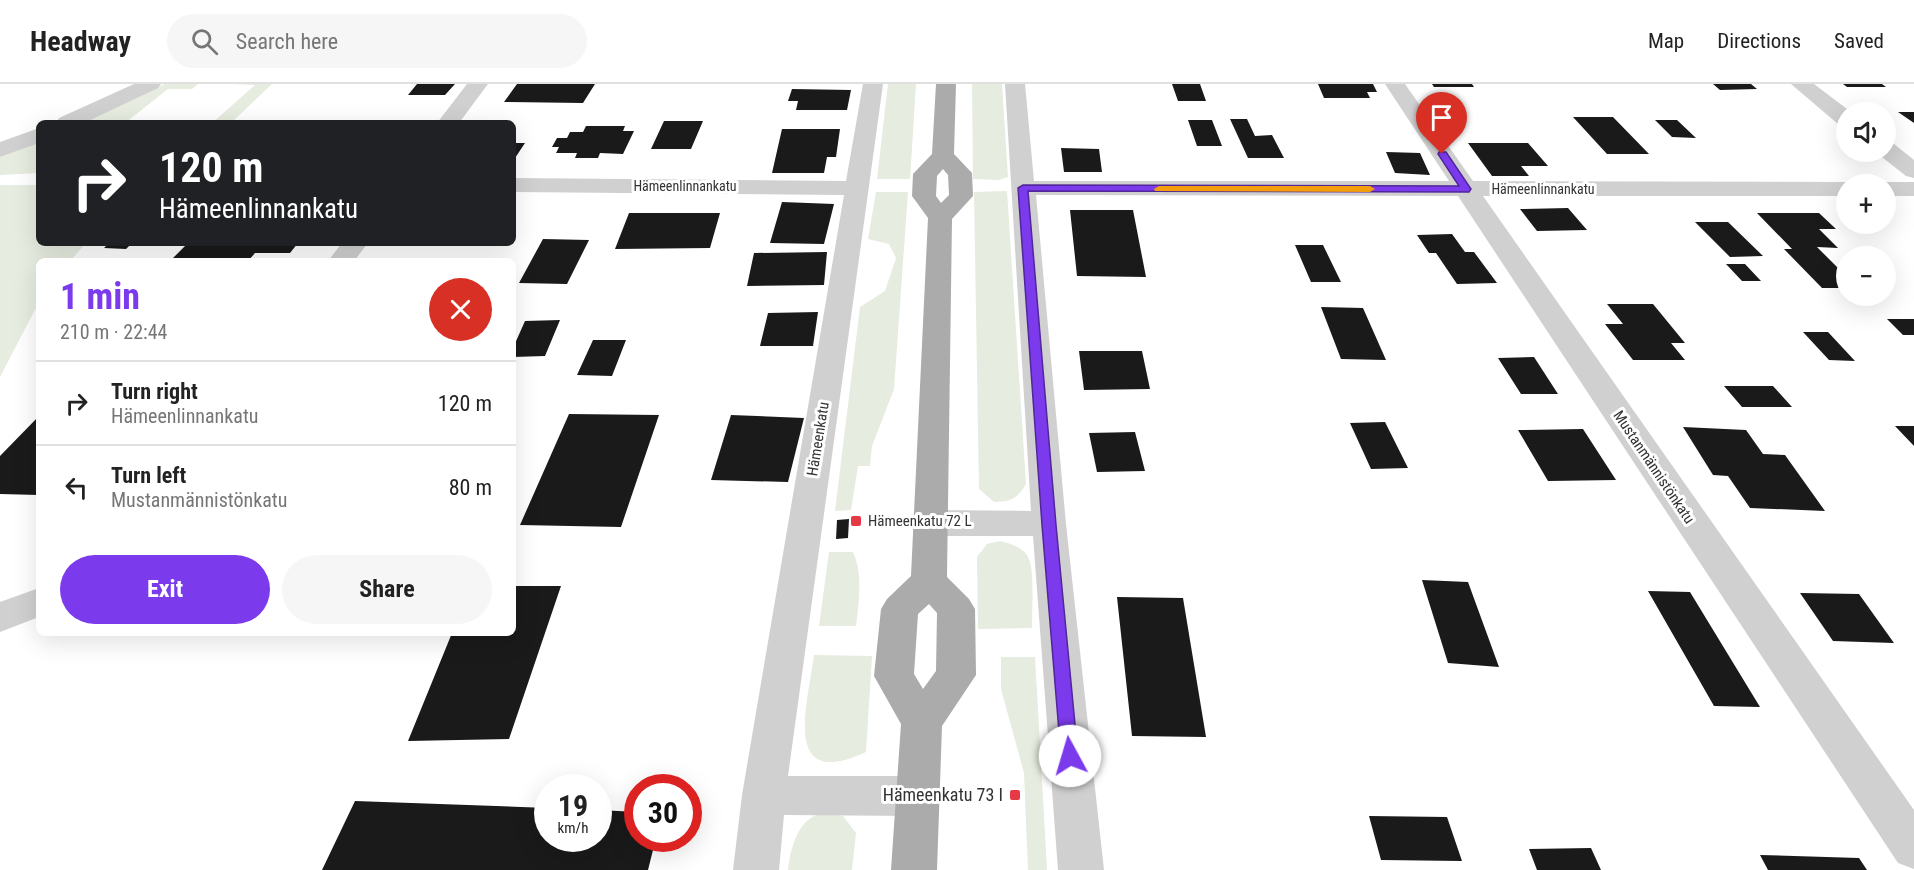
<!DOCTYPE html>
<meta charset="utf-8">
<style>
body{margin:0;font-family:"Roboto Condensed",sans-serif;background:#f6f6f6;color:#222;height:100vh;display:flex;flex-direction:column;font-size:22px;white-space:nowrap}
*{box-sizing:border-box;margin:0}
p{font-size:20px;color:#767676}
.icon{flex:none;width:33px;height:33px;fill:none;stroke:currentColor;stroke-width:2;stroke-linecap:round;stroke-linejoin:round}
.map{position:relative;flex:1;overflow:hidden}
.sheet{position:absolute;left:36px;top:174px;width:480px;height:378px;display:flex;flex-direction:column;background:#fff;border-radius:9px;box-shadow:0 6px 24px #0002}
.sheet>*{flex:none}
.banner{position:absolute;left:36px;top:36px;width:480px;height:126px;border-radius:9px;box-shadow:0 6px 24px #0002;background:#202124;color:#fff;overflow:hidden}
.fabs{position:absolute;left:1836px;top:18px;display:grid;gap:12px}
.fabs a{display:grid;place-items:center;width:60px;height:60px;border-radius:50%;background:#fff;box-shadow:0 6px 24px #0002;font-size:30px}
.speed{position:absolute;left:534px;top:690px;display:flex;gap:12px;font-size:30px;font-weight:700;text-align:center}
.speed>*{display:grid;place-content:center;width:78px;height:78px;border-radius:50%;background:#fff;box-shadow:0 6px 24px #0002;line-height:1}
.speed small{font-size:15px;font-weight:400}
.speed .limit{border:9px solid #d22;background:#fff;color:#111}
.pin{position:absolute;display:grid;place-items:center;width:51px;height:51px;color:#fff;margin:-62px -26px;border-radius:50% 50% 50% 0;rotate:-45deg;box-shadow:0 0 6px #0007}
.pin .icon{rotate:45deg}
.me{position:absolute;width:66px;margin:-33px;rotate:354deg;stroke-linejoin:round;filter:drop-shadow(0 0 4px #0008)}
.turn{display:flex;align-items:center;gap:21px;height:126px;padding:0 24px;font-size:27px}
.turn .icon{width:78px;height:78px;stroke-width:2.5}
.turn b{display:block;font-size:42px;line-height:51px}
.round{display:grid;place-items:center;flex:none;width:63px;height:63px;border-radius:32px;background:#f6f6f6}
.overview{display:flex;align-items:center;justify-content:space-between;height:102px;padding:0 24px}
h1{font-size:36px;font-weight:700;line-height:45px;color:#7c3aed}
.action{display:flex;gap:12px;margin-top:auto;padding:12px 24px}
.action a{flex:1;height:69px;border-radius:36px;background:#7c3aed;color:#fff;font-size:24px;font-weight:700;line-height:69px;text-align:center}
.action a+a{background:#f6f6f6;color:#222}
ul{padding:0;list-style:none}
li{display:flex;align-items:center;gap:18px;height:84px;padding:0 24px;border-top:2px solid #e0e0e0}
li div{flex:1}
li b{display:block;font-size:22px}
li em{font-style:normal}
header{display:flex;align-items:center;gap:36px;box-sizing:border-box;height:84px;padding:0 30px;background:#fff;border-bottom:2px solid #e0e0e0}
header strong{font-size:28px}
nav{display:flex;gap:33px;margin-inline-start:auto;font-size:21px}
.search{width:420px;height:54px;background:#f6f6f6;display:flex;align-items:center;gap:15px;box-sizing:border-box;padding:0 21px;border-radius:33px;color:#767676;font-size:22px}
.map>svg:first-child{display:block}
.green{fill:#e6ecdf}
.building{fill:#1a1a1a}
.lines{fill:none;stroke-linecap:round;stroke-linejoin:round}
.minor{fill:#d0d0d0;fill-rule:evenodd}
.major{fill:#ababab;fill-rule:evenodd}
.route{fill:#7c3aed;stroke:#51269a;stroke-width:1.5}
.slow{fill:#f59e0b}
.poi-dot{fill:#e63946;stroke:#fff;stroke-width:2}
.labels{text-anchor:middle;stroke-width:6;stroke-linejoin:round;paint-order:stroke}
.far-street-label{font-size:14px;fill:#333;stroke:#fff}
.street-label{font-size:15px;fill:#333;stroke:#fff}
.poi-label{font-size:15px;fill:#333;stroke:#fff;text-anchor:start}
.near-poi-label{font-size:18px;fill:#333;stroke:#fff;text-anchor:end}
</style>
<header>
<strong>Headway</strong>
<div class="search"><svg class="icon" aria-label="search" viewBox="0 0 24 24"><circle cx="10" cy="10" r="6"/><path d="M15 15l6 6"/></svg>Search here</div>
<nav><a>Map</a><a>Directions</a><a>Saved</a></nav>
</header>
<div class="map">
<svg width="1914" height="786" viewBox="0 0 1914 786">
<rect width="100%" height="100%" fill="#fff"/>
<path class="green" d="M 165,0 L 198,0 L 192,5 L 168,5 L 125,39 L 81,39 Z
M 232,0 L 272,0 L 231,39 L 212,39 L 255,1 Z
M 888,0 L 916,0 L 910,95 L 877,95 Z
M 972,0 L 1002,0 L 1008,93 L 999,96 L 973,95 Z
M 39,58 L 39,89 L 0,91 L 0,73 Z
M 0,101 L 39,101 L 39,159 L 86,159 L 70,177 L 39,177 L 39,218 L 0,293 Z
M 1007,107 L 1026,400 C 1017,415 1011,418 994,418 L 979,405 L 974,108 Z
M 876,108 L 908,108 L 894,305 L 872,362 L 870,382 L 858,382 L 851,426 L 835,427 L 860,223 L 885,207 L 896,174 L 889,160 L 868,155 Z
M 1000,457 C 1012,460 1026,464 1030,478 C 1034,490 1032,529 1032,544 L 978,545 L 977,473 L 987,460 Z
M 829,468 L 853,468 C 863,489 859,519 856,542 L 819,542 Z
M 814,571 L 872,572 L 866,668 C 780,708 808,619 814,571 Z
M 1001,573 L 1035,573 L 1047,786 L 1028,786 L 1024,689 L 1001,605 Z
M 828,730 L 843,732 L 856,749 L 852,786 L 788,786 C 790,768 796,741 814,732 C 818,730 825,731 828,730 Z"/>
<path class="building" d="M 417,0 L 455,0 L 445,11 L 408,11 Z
M 517,0 L 595,0 L 583,19 L 504,18 Z
M 1172,0 L 1200,0 L 1206,17 L 1178,17 Z
M 1318,0 L 1373,0 L 1377,8 L 1367,8 L 1370,14 L 1324,14 Z
M 1432,0 L 1472,0 L 1474,3 L 1434,3 Z
M 1713,0 L 1751,0 L 1757,5 L 1720,6 Z
M 1843,0 L 1882,0 L 1886,3 L 1847,3 Z
M 792,5 L 851,6 L 847,26 L 796,26 L 798,17 L 788,17 Z
M 1898,28 L 1914,28 L 1914,39 Z
M 1573,33 L 1613,33 L 1649,70 L 1607,70 Z
M 1230,35 L 1247,35 L 1255,52 L 1272,51 L 1284,74 L 1248,74 Z
M 1188,36 L 1212,36 L 1222,62 L 1197,62 Z
M 1655,36 L 1677,36 L 1696,54 L 1672,53 Z
M 664,37 L 703,37 L 691,65 L 651,65 Z
M 586,42 L 625,42 L 623,47 L 634,47 L 623,70 L 600,69 L 598,74 L 575,74 L 577,69 L 556,69 L 559,63 L 552,63 L 557,54 L 567,54 L 570,48 L 583,48 Z
M 782,45 L 840,45 L 836,73 L 827,73 L 824,89 L 772,89 Z
M 513,59 L 525,59 L 513,77 Z
M 1468,59 L 1528,59 L 1548,82 L 1521,82 L 1529,92 L 1492,92 Z
M 1061,64 L 1099,65 L 1102,88 L 1064,88 Z
M 1386,68 L 1420,69 L 1430,91 L 1395,89 Z
M 782,118 L 834,120 L 824,160 L 770,159 Z
M 1568,124 L 1587,146 L 1537,147 L 1520,125 Z
M 1070,126 L 1133,126 L 1146,193 L 1077,192 Z
M 629,129 L 720,129 L 710,164 L 615,165 Z
M 1757,129 L 1819,129 L 1836,145 L 1819,145 L 1838,164 L 1817,163 L 1846,192 L 1846,204 L 1822,204 L 1784,165 L 1792,165 Z
M 1695,138 L 1728,138 L 1763,172 L 1730,173 Z
M 1452,150 L 1465,168 L 1474,168 L 1497,199 L 1457,200 L 1436,169 L 1429,169 L 1417,151 Z
M 543,155 L 589,156 L 567,200 L 519,199 Z
M 109,159 L 132,159 L 126,165 L 104,164 Z
M 188,159 L 298,159 L 290,169 L 255,169 L 248,177 L 170,177 Z
M 1295,161 L 1323,161 L 1341,198 L 1311,198 Z
M 827,168 L 824,201 L 747,202 L 754,169 Z
M 1726,180 L 1745,180 L 1761,197 L 1742,197 Z
M 1607,220 L 1653,220 L 1685,259 L 1671,259 L 1685,276 L 1633,276 L 1605,240 L 1623,240 Z
M 1321,223 L 1363,224 L 1386,276 L 1341,275 Z
M 818,228 L 813,262 L 760,262 L 768,229 Z
M 1887,235 L 1914,235 L 1914,251 L 1903,251 Z
M 560,236 L 545,272 L 513,273 L 513,264 L 525,237 Z
M 1803,248 L 1828,248 L 1855,277 L 1829,276 Z
M 593,256 L 626,256 L 612,292 L 577,291 Z
M 1079,267 L 1142,267 L 1150,305 L 1084,306 Z
M 1534,273 L 1558,310 L 1521,310 L 1498,274 Z
M 1724,302 L 1773,302 L 1792,323 L 1742,323 Z
M 569,330 L 659,331 L 621,443 L 520,441 Z
M 731,331 L 804,334 L 788,398 L 711,396 Z
M 39,332 L 39,411 L 0,410 L 0,372 Z
M 1385,338 L 1408,384 L 1371,385 L 1350,339 Z
M 1895,342 L 1914,342 L 1914,362 Z
M 1683,343 L 1746,346 L 1763,370 L 1785,371 L 1825,427 L 1750,424 L 1728,392 L 1713,391 Z
M 1583,345 L 1616,396 L 1548,397 L 1518,346 Z
M 1135,348 L 1145,387 L 1097,388 L 1089,349 Z
M 849,435 L 848,454 L 836,455 L 837,436 Z
M 1422,496 L 1468,498 L 1499,583 L 1448,579 Z
M 513,502 L 561,502 L 509,655 L 408,657 L 452,549 L 513,549 Z
M 1648,507 L 1690,508 L 1760,623 L 1714,622 Z
M 1800,509 L 1859,510 L 1894,559 L 1833,557 Z
M 1117,513 L 1183,514 L 1206,653 L 1132,652 Z
M 355,717 L 548,724 L 548,754 L 598,754 L 598,726 L 638,728 L 638,754 L 656,754 L 648,786 L 322,786 Z
M 1369,732 L 1447,733 L 1462,777 L 1381,776 Z
M 1591,764 L 1601,786 L 1537,786 L 1529,765 Z
M 1760,771 L 1859,774 L 1867,786 L 1768,786 Z"/>
<g class="lines">
<path class="minor" d="M 134,0 L 161,0 L 158,4 L 84,39 L 56,39 L 59,34 Z
M 467,0 L 488,0 L 459,39 L 437,39 Z
M 863,0 L 883,0 L 788,692 L 918,692 L 933,698 L 940,712 L 933,726 L 918,732 L 784,731 L 779,786 L 733,786 L 742,711 L 844,111 L 513,108 L 513,94 L 846,97 Z
M 1005,0 L 1025,0 L 1034,97 L 1449,97 L 1385,0 L 1405,0 L 1473,97 L 1846,98 L 1854,100 L 1846,100 L 1846,112 L 1483,112 L 1914,726 L 1914,785 L 1898,779 L 1458,112 L 1036,111 L 1066,440 L 1104,786 L 1058,786 L 1033,452 L 930,452 L 918,448 L 913,439 L 918,430 L 930,426 L 1031,427 Z
M 1791,0 L 1814,0 L 1851,28 L 1846,28 L 1846,41 L 1838,40 Z
M 39,44 L 39,59 L 0,73 L 0,58 Z
M 1886,58 L 1894,60 L 1914,76 L 1914,94 L 1906,92 L 1878,70 L 1876,68 L 1886,68 Z
M 1886,98 L 1914,98 L 1914,112 L 1886,112 L 1886,100 L 1877,100 Z
M 342,159 L 368,159 L 354,177 L 328,177 Z
M 39,504 L 39,533 L 0,548 L 0,518 Z"/>
<path class="major" d="M 936,0 L 956,0 L 954,70 L 972,89 L 973,112 L 952,135 L 947,493 L 969,515 L 975,525 L 976,591 L 942,642 L 937,786 L 891,786 L 901,640 L 874,592 L 881,525 L 887,515 L 911,492 L 928,134 L 912,112 L 913,90 L 932,70 ZM 943,85 L 948,91 L 949,111 L 941,119 L 936,112 L 937,92 ZM 929,520 L 937,529 L 936,587 L 923,605 L 914,590 L 918,530 Z"/>
</g>
<path class="route" d="M 1439,68 L 1446,68 L 1471,105 L 1469,108 L 1028,107 L 1056,441 L 1078,672 L 1076,678 L 1070,680 L 1064,678 L 1061,672 L 1042,441 L 1018,104 L 1023,101 L 1459,102 L 1438,70 Z"/>
<path class="slow" d="M 1159,102 L 1370,102 L 1375,105 L 1370,108 L 1155,107 L 1154,105 Z"/>
<g class="poi-dot">
<rect x="850" y="431" width="12" height="12" rx="3"/>
<rect x="1009" y="705" width="12" height="12" rx="3"/>
</g>
<g class="labels">
<g class="far-street-label">
<text x="685" y="107">Hämeenlinnankatu</text>
<text x="1543" y="110">Hämeenlinnankatu</text>
</g>
<g class="street-label">
<text transform="translate(818 355) rotate(-81)" y="5">Hämeenkatu</text>
<text transform="translate(1654 383) rotate(56)" y="5">Mustanmännistönkatu</text>
</g>
<g class="poi-label">
<text x="868" y="442">Hämeenkatu 72 L</text>
</g>
<g class="near-poi-label">
<text x="1003" y="717">Hämeenkatu 73 I</text>
</g>
</g>
</svg>
<div class="fabs">
<a><svg class="icon" aria-label="sound" viewBox="0 0 24 24"><path d="M4 9h4l5-4v14l-5-4H4zM17 9q2 3 0 6"/></svg></a>
<a>+</a>
<a>−</a>
</div>
<div class="speed"><div>19<small>km/h</small></div><div class="limit">30</div></div>
<div class="pin" style="left:1442px;top:70px;background:#d93025"><svg class="icon" aria-label="arrive" viewBox="0 0 24 24"><path d="M6 21V4h12l-3 4 3 4H6"/></svg></div>
<svg class="me" style="left:1070px;top:672px" viewBox="-20 -20 40 40"><circle r="19" fill="#fff"/><path d="M0-13L10 11 0 6-10 11z" fill="#7c3aed"/></svg>
<div class="banner">
<div class="turn"><svg class="icon" aria-label="right" viewBox="0 0 24 24"><path d="M7 20v-9h11M14 6l5 5-5 5"/></svg><div><b>120 m</b>Hämeenlinnankatu</div></div>
</div>
<section class="sheet">
<div class="overview"><div><h1>1 min</h1><p>210 m · 22:44</p></div><a class="round" style="background:#d93025;color:#fff"><svg class="icon" aria-label="close" viewBox="0 0 24 24"><path d="M6 6l12 12M18 6L6 18"/></svg></a></div>
<ul>
<li><svg class="icon" aria-label="right" viewBox="0 0 24 24"><path d="M7 20v-9h11M14 6l5 5-5 5"/></svg><div><b>Turn right</b><p>Hämeenlinnankatu</p></div><em>120 m</em></li>
<li><svg class="icon" aria-label="left" viewBox="0 0 24 24"><path d="M17 20v-9H6M10 6l-5 5 5 5"/></svg><div><b>Turn left</b><p>Mustanmännistönkatu</p></div><em>80 m</em></li>
</ul>
<div class="action"><a>Exit</a><a>Share</a></div>
</section>
</div>
